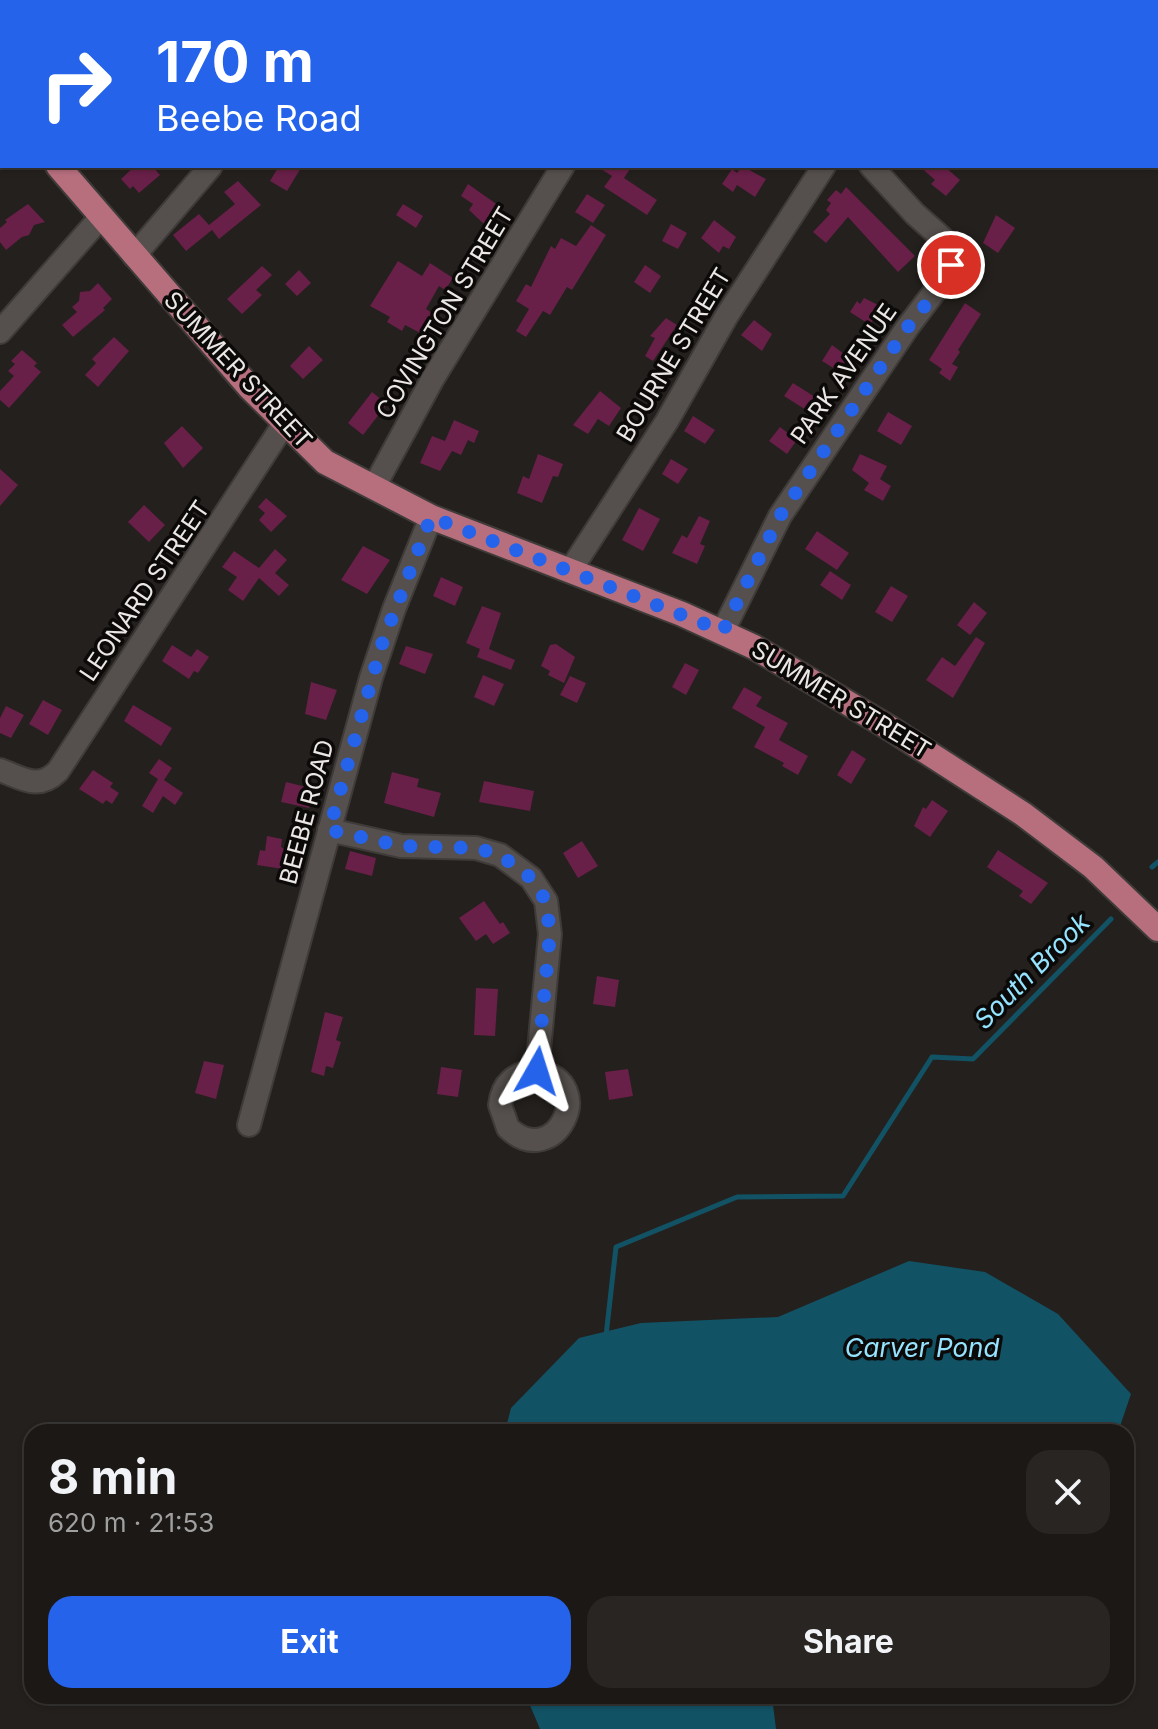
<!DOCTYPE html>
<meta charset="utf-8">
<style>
body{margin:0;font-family:Inter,sans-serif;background:#282523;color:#f1f3f6;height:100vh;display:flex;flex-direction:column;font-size:30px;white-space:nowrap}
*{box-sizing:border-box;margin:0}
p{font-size:26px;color:#a0a0a1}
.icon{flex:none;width:44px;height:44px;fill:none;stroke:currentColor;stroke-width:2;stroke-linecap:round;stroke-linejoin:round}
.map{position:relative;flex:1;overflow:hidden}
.sheet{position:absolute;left:24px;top:1424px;width:1110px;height:280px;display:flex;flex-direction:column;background:#1b1816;border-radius:24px;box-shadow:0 2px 6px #0004,0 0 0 2px #393735}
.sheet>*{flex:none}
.top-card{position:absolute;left:0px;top:0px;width:1158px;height:168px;box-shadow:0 2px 6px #0004,0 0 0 2px #393735;background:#2563eb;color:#fff;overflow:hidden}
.pin{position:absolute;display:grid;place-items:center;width:68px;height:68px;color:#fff;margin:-34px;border:4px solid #fff;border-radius:50%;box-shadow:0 2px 8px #0007}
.me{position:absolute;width:88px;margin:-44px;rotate:6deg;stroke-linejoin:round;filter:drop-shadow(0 0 6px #0008)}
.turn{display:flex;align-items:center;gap:28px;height:168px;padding:0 24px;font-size:36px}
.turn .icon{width:104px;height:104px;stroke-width:2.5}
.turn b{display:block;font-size:56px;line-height:68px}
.round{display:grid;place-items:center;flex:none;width:84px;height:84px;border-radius:24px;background:#282523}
.head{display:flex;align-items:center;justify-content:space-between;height:136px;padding:0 24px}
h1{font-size:48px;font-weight:700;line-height:60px}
.cta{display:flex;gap:16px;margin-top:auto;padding:16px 24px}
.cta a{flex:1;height:92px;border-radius:24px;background:#2563eb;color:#fff;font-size:32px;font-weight:700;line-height:92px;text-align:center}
.cta a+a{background:#282523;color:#f1f3f6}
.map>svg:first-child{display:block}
.water{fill:#125265}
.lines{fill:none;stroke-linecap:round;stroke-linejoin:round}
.stream{stroke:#125265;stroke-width:5}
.building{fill:#681f48}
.minor-casing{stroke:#3e3b38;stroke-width:26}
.major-casing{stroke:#3e3b38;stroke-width:28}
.minor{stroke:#55504d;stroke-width:22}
.major{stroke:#b76f7e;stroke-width:24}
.rail{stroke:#8b8885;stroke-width:5;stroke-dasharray:12 6;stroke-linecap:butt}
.route{stroke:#2563eb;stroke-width:14;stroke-dasharray:0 25.2}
.labels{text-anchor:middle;stroke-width:7;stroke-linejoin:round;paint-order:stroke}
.street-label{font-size:24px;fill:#eae7e5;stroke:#0c0a09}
.water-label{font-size:26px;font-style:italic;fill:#94e3ff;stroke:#0c0a09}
</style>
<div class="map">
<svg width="1158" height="1729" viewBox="0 0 1158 1729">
<rect width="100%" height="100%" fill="#24201d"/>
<path class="water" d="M 909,1261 L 985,1272 L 1058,1314 L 1131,1394 L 1118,1432 L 505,1432 L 511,1408 L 579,1338 L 641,1323 L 778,1317 Z
M 526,1696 L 782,1696 L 773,1705 L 776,1729 L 540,1729 Z"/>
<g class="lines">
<path class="stream" d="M 1152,867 L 1158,862
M 606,1336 L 616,1247 L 737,1197 L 843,1196 L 932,1057 L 973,1059 L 1111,919"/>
</g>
<path class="building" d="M 135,166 L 152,166 L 160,175 L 139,193 L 133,186 L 130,189 L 121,179 Z
M 279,166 L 302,166 L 287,191 L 270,181 Z
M 596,166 L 632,166 L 624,178 L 657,200 L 647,215 L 604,187 L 612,176 Z
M 742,166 L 766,179 L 755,197 L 737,185 L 733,192 L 722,184 L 732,169 L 737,173 Z
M 919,166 L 944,166 L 960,180 L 946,196 L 931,184 L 935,180 Z
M 238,181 L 261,205 L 219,239 L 212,230 L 186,251 L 173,235 L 199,214 L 209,225 L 235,204 L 224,192 Z
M 468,184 L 502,208 L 492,223 L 488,220 L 485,225 L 469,210 L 473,204 L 461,196 Z
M 846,187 L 915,256 L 898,272 L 848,217 L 826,243 L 813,232 L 830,214 L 826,210 L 831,203 L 827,200 L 836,190 L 841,194 Z
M 587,194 L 605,205 L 593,223 L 575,212 Z
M 28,204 L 45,222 L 34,225 L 29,235 L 22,237 L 6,250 L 0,242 L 0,228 L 7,222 L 5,220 Z
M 403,204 L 423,216 L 416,228 L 396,215 Z
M 996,215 L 1015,228 L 998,253 L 983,243 Z
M 714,220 L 736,237 L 729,249 L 723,246 L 719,253 L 701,238 Z
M 671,224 L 687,233 L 678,249 L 662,241 Z
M 591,225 L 606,235 L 572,290 L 567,287 L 550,315 L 543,311 L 526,337 L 516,331 L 529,309 L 516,301 L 526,284 L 531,287 L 551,246 L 555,249 L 561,238 L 576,246 Z
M 398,261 L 422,276 L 430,263 L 453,278 L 445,290 L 439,286 L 426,309 L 437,316 L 426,336 L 405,325 L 402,331 L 387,322 L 390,317 L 370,306 Z
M 645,265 L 661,276 L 650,293 L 634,282 Z
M 262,266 L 272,275 L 256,290 L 262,295 L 242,314 L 227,299 Z
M 299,270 L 311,283 L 297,296 L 285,284 Z
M 98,283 L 112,299 L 103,308 L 105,310 L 73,337 L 62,325 L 77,312 L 72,307 L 79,301 L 80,292 L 90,291 Z
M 864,298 L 882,307 L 870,325 L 850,312 L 857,301 L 860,304 Z
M 965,303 L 981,314 L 958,350 L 960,352 L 952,364 L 958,367 L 950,381 L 939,373 L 942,369 L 929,360 Z
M 666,318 L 677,325 L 653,361 L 645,356 L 655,338 L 650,336 Z
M 754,320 L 772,334 L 762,351 L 741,335 Z
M 114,337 L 129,351 L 98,387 L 85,375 L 96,363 L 92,359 Z
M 832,345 L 852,360 L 843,374 L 822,361 Z
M 309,346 L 323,360 L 303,379 L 290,366 Z
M 22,350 L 37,363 L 34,366 L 41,372 L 9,408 L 0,400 L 0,391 L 14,376 L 8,371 L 15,364 L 11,361 Z
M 793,383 L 823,402 L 814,415 L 784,396 Z
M 600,391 L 621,408 L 609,426 L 598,419 L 588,434 L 573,425 Z
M 372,392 L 387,404 L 363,435 L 348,423 Z
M 888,412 L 912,426 L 901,445 L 877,431 Z
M 693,416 L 715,430 L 705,444 L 684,431 Z
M 454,420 L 479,431 L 474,443 L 468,440 L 461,455 L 452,451 L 440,471 L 420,463 L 432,436 L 445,441 Z
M 182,426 L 203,448 L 183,468 L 164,443 Z
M 780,427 L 797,440 L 787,454 L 769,441 Z
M 538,454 L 563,464 L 558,477 L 553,476 L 542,503 L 517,493 L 523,476 L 529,479 Z
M 860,454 L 887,466 L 880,479 L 891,486 L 883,501 L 864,490 L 869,483 L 852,470 Z
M 671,459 L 688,469 L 678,484 L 662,474 Z
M 0,469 L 18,485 L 0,506 Z
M 266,498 L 287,516 L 271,532 L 259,520 L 265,513 L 258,507 Z
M 144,505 L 165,525 L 149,542 L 128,522 Z
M 639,508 L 660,519 L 643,551 L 622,540 Z
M 699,516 L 710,521 L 700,544 L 705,546 L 697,564 L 672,553 L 682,535 L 687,538 Z
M 817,531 L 849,553 L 837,570 L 805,549 Z
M 363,546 L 390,560 L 367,594 L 341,580 Z
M 275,549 L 287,560 L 275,573 L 289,585 L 279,596 L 259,578 L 243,601 L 228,590 L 237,577 L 222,567 L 234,551 L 259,568 Z
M 830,571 L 851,585 L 842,600 L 820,585 Z
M 441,577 L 463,587 L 455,606 L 433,596 Z
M 891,586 L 908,596 L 892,622 L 875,612 Z
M 974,602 L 987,613 L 970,635 L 957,625 Z
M 482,606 L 501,613 L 489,649 L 515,660 L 511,670 L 477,657 L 480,649 L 466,643 Z
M 976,637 L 985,643 L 953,698 L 926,680 L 942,657 L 955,666 Z
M 556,644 L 575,657 L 564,683 L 548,675 L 550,671 L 541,666 L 550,645 Z
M 172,645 L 191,657 L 197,649 L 209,657 L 198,673 L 194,671 L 189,679 L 162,661 Z
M 406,646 L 433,654 L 425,674 L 399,664 Z
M 685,663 L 699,670 L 686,695 L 672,687 Z
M 483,675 L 504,684 L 494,706 L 474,697 Z
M 570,676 L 586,683 L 577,703 L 560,695 Z
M 311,682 L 337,690 L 326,720 L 305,714 Z
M 744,687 L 762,697 L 756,706 L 788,723 L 779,740 L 808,756 L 798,775 L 782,766 L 784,763 L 754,747 L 765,727 L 732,708 Z
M 43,700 L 62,710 L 48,735 L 29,724 Z
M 133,705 L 172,728 L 161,746 L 124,721 Z
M 6,706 L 24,715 L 11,738 L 0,733 L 0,718 Z
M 852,750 L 866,759 L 851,784 L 837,775 Z
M 159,759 L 172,768 L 164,780 L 183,793 L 175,805 L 163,796 L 153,813 L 142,806 L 158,779 L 149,773 Z
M 93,770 L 113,783 L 110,787 L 119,793 L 112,804 L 106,800 L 103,804 L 79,789 Z
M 392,772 L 419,779 L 417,787 L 441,793 L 434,817 L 384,803 Z
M 484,781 L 534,791 L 530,811 L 479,802 Z
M 286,782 L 314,789 L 309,808 L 281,802 Z
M 932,800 L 948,811 L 930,837 L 914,826 L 923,807 L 926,809 Z
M 267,836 L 282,839 L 281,847 L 292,853 L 290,867 L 284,866 L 283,869 L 257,865 L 260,850 L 265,851 Z
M 582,841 L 598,866 L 578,878 L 563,853 Z
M 998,850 L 1048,883 L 1031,904 L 1019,896 L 1023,891 L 987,867 Z
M 350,851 L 376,858 L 372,876 L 345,869 Z
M 484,901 L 500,924 L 503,922 L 510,933 L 493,944 L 486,934 L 476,941 L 459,918 Z
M 597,976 L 619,980 L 615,1007 L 593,1004 Z
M 476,988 L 498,989 L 495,1036 L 474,1035 Z
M 325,1012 L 343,1017 L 336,1040 L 341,1042 L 333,1068 L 326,1066 L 324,1076 L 311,1072 Z
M 204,1061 L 224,1065 L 216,1099 L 195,1093 Z
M 441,1067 L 462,1070 L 458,1097 L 437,1094 Z
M 628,1069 L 633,1096 L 609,1100 L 605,1072 Z"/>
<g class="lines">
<g class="minor-casing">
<path id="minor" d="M 724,0 L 725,2
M 322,2 L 324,0
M 661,2 L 662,0
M 0,126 L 2,124
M 134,256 L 211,166
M 0,332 L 101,217
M 374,487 L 432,380 L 563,166
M 570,571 L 667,421 L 726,317 L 824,166
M 723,631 L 780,516 L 907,328 L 950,271 L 950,252 L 942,238 L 915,214 L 871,166
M 0,770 C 22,778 38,791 58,771 L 284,424
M 329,830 L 401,846 L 476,848 L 500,855 L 531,878 L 546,901 L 550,934 L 537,1071 C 515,1072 502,1084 500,1105 L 508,1128 C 555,1172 600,1082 537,1071
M 249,1125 L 371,678 L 394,609 L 431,517"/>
</g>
<g class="major-casing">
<path id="major" d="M 0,98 L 2,100
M 58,166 L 250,388 L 325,462 L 431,517 L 682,614 L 754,647 L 888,727 L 1023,814 L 1093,867 L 1158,929"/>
</g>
<use href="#minor" class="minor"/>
<use href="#major" class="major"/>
<path class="rail" d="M 1055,0 L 1056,2
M 1156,140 L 1158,143"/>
</g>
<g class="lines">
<path class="route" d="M 537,1071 L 550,934 L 546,901 L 531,878 L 500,855 L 476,848 L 401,846 L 329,830 L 382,644 L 431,517 L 723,631 L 780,516 L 907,328 L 944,282 L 951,265"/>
</g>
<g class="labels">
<g class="street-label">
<text transform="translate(445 313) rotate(-59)" y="8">COVINGTON STREET</text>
<text transform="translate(674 355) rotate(-59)" y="8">BOURNE STREET</text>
<text transform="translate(238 370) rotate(47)" y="8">SUMMER STREET</text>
<text transform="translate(844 374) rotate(-55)" y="8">PARK AVENUE</text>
<text transform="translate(145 591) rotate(-56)" y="8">LEONARD STREET</text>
<text transform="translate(841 700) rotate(31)" y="8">SUMMER STREET</text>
<text transform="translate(307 812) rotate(-75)" y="8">BEEBE ROAD</text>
</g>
<g class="water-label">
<text transform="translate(1032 971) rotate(-45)" y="9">South Brook</text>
<text x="922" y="1357">Carver Pond</text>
</g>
</g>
</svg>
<div class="pin" style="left:951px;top:265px;background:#d93025"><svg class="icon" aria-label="arrive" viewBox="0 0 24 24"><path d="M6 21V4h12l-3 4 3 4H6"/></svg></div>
<svg class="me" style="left:537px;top:1071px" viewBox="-20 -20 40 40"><path d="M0-17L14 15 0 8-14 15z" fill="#2563eb" stroke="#fff" stroke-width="4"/></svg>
<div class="top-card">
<div class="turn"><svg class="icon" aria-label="right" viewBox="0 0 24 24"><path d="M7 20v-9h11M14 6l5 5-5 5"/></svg><div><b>170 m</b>Beebe Road</div></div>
</div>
<section class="sheet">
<div class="head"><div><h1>8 min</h1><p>620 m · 21:53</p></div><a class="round"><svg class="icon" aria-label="close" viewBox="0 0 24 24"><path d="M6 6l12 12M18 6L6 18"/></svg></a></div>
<div class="cta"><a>Exit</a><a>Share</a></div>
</section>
</div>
